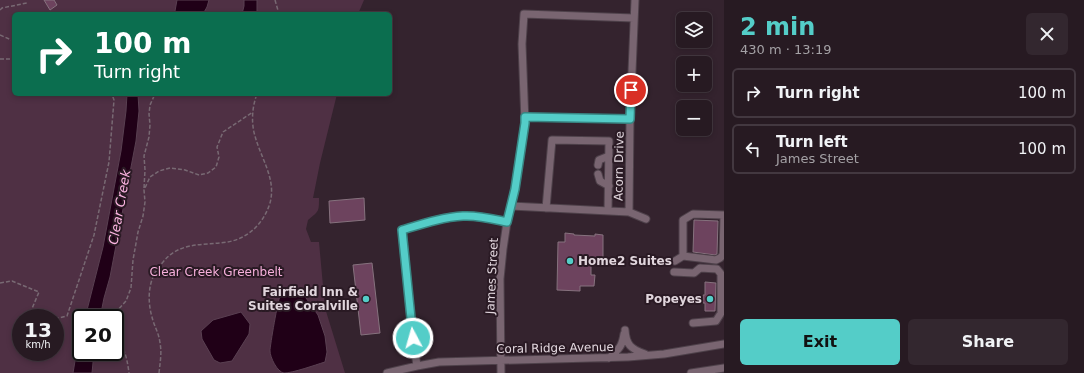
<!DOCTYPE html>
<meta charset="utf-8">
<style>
body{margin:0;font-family:"DejaVu Sans",sans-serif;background:#33272f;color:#f1f3f6;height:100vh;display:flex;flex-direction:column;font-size:15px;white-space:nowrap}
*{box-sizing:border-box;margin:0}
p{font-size:13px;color:#a4a1a5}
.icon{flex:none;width:22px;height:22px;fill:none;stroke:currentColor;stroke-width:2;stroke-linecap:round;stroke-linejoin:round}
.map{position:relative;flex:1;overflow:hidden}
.drawer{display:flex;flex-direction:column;background:#271a22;width:360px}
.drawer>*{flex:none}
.hud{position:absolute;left:12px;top:12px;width:380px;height:84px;border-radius:6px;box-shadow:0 2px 6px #0003,0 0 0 1px #433840;background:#0b6e4f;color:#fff;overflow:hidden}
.controls{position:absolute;left:676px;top:12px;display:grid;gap:8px}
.controls a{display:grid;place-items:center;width:36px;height:36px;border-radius:6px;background:#271a22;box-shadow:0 2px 6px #0003,0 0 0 1px #433840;font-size:20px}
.speed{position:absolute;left:12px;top:309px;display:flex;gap:8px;font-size:20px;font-weight:700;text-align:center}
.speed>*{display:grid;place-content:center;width:52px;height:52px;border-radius:50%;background:#271a22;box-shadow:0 2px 6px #0003,0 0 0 1px #433840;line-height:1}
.speed small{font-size:10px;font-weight:400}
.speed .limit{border:2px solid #111;border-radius:6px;background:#fff;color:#111}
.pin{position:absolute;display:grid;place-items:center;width:34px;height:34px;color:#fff;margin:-17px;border:2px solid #fff;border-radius:50%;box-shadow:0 1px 4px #0007}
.me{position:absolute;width:44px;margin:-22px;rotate:354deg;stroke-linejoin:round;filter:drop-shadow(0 0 3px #0008)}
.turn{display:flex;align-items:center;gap:14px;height:84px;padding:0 16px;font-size:18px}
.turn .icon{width:52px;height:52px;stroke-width:2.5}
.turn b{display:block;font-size:28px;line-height:34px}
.round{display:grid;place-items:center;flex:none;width:42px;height:42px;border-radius:6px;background:#33272f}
.headline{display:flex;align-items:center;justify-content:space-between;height:68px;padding:0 16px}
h1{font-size:24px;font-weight:600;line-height:30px;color:#54cdc8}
.cta{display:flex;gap:8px;margin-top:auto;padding:8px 16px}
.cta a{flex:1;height:46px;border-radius:6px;background:#54cdc8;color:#111;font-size:16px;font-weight:600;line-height:46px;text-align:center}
.cta a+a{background:#33272f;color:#f1f3f6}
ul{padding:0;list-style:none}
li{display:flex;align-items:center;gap:12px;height:50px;margin:0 8px 6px;padding:0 8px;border:2px solid #433840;border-radius:6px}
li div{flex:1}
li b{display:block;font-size:15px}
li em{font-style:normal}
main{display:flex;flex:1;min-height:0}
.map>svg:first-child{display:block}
.green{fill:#4f3044;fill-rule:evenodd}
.water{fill:#200017;stroke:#5a4052}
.building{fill:#6d435e;stroke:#86727e}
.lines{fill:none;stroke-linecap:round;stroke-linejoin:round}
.minor-casing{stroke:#4e414a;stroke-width:9}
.path{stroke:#786973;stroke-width:1.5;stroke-dasharray:4 2;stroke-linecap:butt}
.minor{stroke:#796571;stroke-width:7}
.route-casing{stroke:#378582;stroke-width:10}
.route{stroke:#54cdc8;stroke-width:7}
.poi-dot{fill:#54cdc8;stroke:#2a1a24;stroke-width:1.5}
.labels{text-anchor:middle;stroke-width:4;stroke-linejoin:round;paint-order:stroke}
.street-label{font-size:12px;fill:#e1d6dd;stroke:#2a1a24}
.poi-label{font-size:12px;font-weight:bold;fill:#e1d6dd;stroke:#2a1a24;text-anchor:end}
.park-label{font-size:12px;fill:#f7b0dc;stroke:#2a1a24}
.water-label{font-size:13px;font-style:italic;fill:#feb6e3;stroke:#2a1a24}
</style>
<main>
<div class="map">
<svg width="724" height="373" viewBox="0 0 724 373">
<rect width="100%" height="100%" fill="#34232e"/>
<path class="green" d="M 0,0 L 364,0 L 358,14 L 14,14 L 14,94 L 127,94 L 126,111 L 121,151 L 103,247 L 85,318 L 81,318 L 81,335 L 78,343 L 73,373 L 0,373 ZM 21,318 L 55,318 L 55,352 L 21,352 Z
M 138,94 L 337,94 L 320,163 L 313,198 L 319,198 C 319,212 319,211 308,220 L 306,229 L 311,242 L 319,242 L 325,308 L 345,373 L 92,373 L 94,352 L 115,352 L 115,318 L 100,318 L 104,298 L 110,277 L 136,141 L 139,111 Z"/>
<path class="water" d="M 177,0 L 209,0 L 207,7 L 203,14 L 177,14 L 175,11 Z
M 244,0 L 257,0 L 257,14 L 242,14 L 244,6 Z
M 127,94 L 138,94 L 139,111 L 136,141 L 110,277 L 104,298 L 100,318 L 85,318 L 103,247 L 121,151 L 126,111 Z
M 291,286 L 299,288 L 318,315 L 325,336 L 327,352 L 325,362 C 315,365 293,373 284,373 C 277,372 270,357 270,351 C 270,345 278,300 280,296 C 283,292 287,289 291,286 Z
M 241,312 L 250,324 L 249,334 L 232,361 L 220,363 L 214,360 L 202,339 L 201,331 L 213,320 Z
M 81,335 L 81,352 L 94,352 L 92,373 L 73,373 L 78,343 Z"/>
<path class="building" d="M 44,0 L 54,0 L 57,5 L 50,10 Z
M 364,198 L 365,220 L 330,223 L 329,201 Z
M 694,220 L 718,221 L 717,254 L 715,255 L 693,252 Z
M 565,233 L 574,234 L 574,235 L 595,236 L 595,234 L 603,235 L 603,258 L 591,258 L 591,275 L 595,275 L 594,286 L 580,286 L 580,291 L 557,290 L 558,242 L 565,242 Z
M 372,263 L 380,333 L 361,335 L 353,265 Z
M 705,282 L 716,283 L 715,311 L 705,311 L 705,303 L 703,303 L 703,295 L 705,295 Z"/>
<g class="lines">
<g class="minor-casing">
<path id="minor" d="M 525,117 L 630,119
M 598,165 L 599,160 L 609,156
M 598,174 L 600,181 L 609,186
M 511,206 L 629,212 L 646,219
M 546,208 L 552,140 L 609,141 L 608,211
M 629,212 L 630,119 L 635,0
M 675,261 L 683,256 L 683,220 L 693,214 L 724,215 L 723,255 L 720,258 L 716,260 L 683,256
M 674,272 L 694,273 L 700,268 L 717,269 L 721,274 L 721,313 L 716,321 L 693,323
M 625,330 C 626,345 631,349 645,354
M 609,358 C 619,349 622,347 624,334
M 417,366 L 413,338 L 402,230 C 422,224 442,217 463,216 C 478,215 493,219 507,222
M 387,373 L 417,366 L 439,362 L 628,357 L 664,354 L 724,344
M 501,373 L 500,279 L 503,249 L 507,222 L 515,189 L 525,123 L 522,44 L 524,14 L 634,18
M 691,373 L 724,368"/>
</g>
<path class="path" d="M 275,0 L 279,14
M 0,10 L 2,8 L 27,3
M 0,35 L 14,41
M 0,59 L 14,59
M 144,188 L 145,170 L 144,156 L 149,137 L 150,125 L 149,114 L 150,105 L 155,94
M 0,283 L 12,281 L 39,292 L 28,318
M 112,318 L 116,312 L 126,301 L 131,288 L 133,260 L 138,232 L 143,216 L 145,202 L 144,190 L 150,177 L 159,171 L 170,168 L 185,170 L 199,175 L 208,173 L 216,167 L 219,157 L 217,147 L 223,132 L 253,112
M 55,319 L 67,316 L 94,235 L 109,162 L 114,100 L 112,94
M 115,333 C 124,347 127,357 129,373
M 159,373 C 160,363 162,353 160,343 C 159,333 154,326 152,317 C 149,307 148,294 151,283 C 153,275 157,269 163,262 C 180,241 203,246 227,242 C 247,239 262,225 269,206 C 278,181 261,159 255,136 C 251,123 252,107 257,94"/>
<use href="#minor" class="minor"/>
</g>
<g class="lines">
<g class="route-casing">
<path id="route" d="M 413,338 L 402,230 C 422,224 443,217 463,216 C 478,215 493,219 507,222 L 515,189 L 525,123 L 525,117 L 630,119 L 631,90"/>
</g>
<use href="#route" class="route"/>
</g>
<g class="poi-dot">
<circle cx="570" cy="261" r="4"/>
<circle cx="366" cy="299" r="4"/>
<circle cx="710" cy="299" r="4"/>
</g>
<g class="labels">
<g class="street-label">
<text transform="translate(619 166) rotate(-89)" y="4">Acorn Drive</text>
<text transform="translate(492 276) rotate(-87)" y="4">James Street</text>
<text transform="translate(555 348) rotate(-1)" y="4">Coral Ridge Avenue</text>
</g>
<g class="poi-label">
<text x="578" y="265" text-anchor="start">Home2 Suites</text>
<text x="358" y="296">Fairfield Inn &amp;<tspan x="358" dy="14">Suites Coralville</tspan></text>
<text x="702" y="303">Popeyes</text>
</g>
<g class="park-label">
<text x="216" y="276">Clear Creek Greenbelt</text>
</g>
<g class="water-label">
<text transform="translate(119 207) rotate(-80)" y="5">Clear Creek</text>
</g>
</g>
</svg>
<div class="controls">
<a><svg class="icon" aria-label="layers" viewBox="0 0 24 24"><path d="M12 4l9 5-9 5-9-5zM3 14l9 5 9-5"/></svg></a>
<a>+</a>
<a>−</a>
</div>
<div class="speed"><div>13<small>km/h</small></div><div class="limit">20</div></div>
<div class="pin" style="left:631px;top:90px;background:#d93025"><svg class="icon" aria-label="arrive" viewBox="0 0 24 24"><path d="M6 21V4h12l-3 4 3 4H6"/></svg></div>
<svg class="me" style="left:413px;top:338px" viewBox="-20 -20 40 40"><circle r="17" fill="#54cdc8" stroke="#fff" stroke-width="3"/><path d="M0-11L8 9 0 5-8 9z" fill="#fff"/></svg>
<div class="hud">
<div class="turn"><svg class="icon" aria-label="right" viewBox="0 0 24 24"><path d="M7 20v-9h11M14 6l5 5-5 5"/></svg><div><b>100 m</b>Turn right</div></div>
</div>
</div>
<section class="drawer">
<div class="headline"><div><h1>2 min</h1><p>430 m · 13:19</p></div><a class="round"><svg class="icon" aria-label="close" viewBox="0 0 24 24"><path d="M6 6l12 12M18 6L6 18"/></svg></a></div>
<ul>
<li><svg class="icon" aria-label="right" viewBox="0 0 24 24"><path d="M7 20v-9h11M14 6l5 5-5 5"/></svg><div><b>Turn right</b></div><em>100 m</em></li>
<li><svg class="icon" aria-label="left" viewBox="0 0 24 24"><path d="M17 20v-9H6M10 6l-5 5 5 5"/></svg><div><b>Turn left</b><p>James Street</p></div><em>100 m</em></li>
</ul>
<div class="cta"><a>Exit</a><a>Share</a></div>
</section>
</main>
